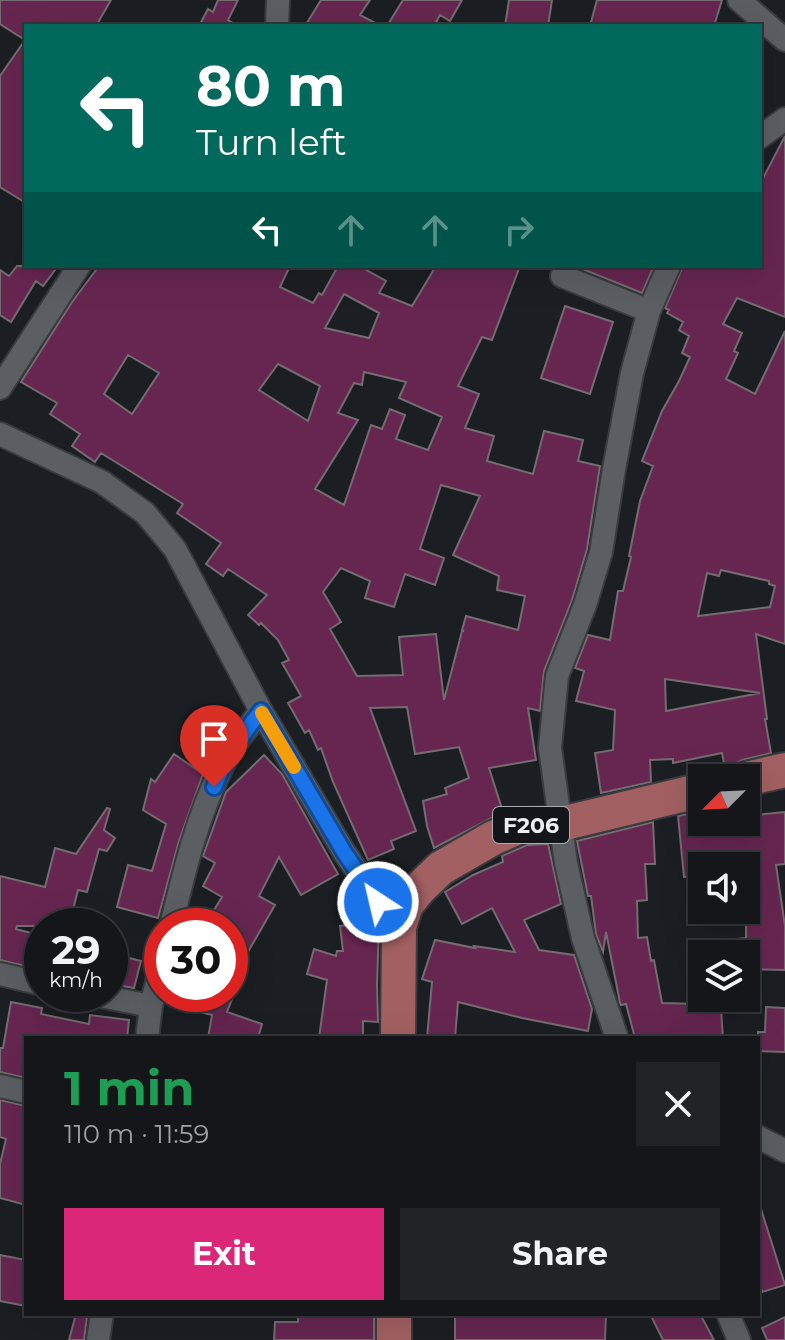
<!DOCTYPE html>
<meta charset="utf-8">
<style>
body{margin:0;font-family:Montserrat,sans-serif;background:#212327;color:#f1f3f6;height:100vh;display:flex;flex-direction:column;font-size:30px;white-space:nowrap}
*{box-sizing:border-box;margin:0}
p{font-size:26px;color:#9d9fa2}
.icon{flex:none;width:44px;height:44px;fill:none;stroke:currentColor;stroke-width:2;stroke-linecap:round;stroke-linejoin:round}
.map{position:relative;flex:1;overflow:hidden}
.details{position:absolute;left:24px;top:1036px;width:736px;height:280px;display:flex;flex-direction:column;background:#14161a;border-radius:0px;box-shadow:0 8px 32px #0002,0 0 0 2px #333539}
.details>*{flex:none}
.hud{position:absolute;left:24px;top:24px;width:738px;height:244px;border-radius:0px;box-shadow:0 8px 32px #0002,0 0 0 2px #333539;background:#00695c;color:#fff;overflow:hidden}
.needle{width:52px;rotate:246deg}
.fabs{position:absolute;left:688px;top:764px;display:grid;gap:16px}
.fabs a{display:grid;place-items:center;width:72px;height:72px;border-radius:0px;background:#14161a;box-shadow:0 8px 32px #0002,0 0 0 2px #333539;font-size:40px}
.speed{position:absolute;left:24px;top:908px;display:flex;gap:16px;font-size:40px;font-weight:700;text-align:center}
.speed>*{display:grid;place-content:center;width:104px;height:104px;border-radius:50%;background:#14161a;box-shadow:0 8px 32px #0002,0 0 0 2px #333539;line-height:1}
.speed small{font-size:20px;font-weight:400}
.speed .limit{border:12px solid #d22;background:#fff;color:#111}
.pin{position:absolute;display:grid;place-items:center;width:68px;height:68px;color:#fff;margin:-82px -34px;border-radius:50% 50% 50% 0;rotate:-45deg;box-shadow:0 0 8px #0007}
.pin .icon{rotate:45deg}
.me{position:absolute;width:88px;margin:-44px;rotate:325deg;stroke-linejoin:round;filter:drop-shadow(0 0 6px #0008)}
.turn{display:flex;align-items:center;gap:28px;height:168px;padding:0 40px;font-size:36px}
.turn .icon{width:104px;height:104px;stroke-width:2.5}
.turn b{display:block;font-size:56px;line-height:68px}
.lanes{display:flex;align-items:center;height:76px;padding:0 40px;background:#0003;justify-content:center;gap:40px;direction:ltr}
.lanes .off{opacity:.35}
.round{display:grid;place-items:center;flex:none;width:84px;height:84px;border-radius:0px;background:#212327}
.head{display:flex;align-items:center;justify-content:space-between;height:136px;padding:0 40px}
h1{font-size:48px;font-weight:700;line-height:60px;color:#1e9e55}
.primary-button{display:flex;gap:16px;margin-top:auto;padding:16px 40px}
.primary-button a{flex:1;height:92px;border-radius:0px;background:#db2777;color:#fff;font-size:32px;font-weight:700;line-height:92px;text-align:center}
.primary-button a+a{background:#212327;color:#f1f3f6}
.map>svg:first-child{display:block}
.building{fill:#662650;stroke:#736c70;stroke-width:2;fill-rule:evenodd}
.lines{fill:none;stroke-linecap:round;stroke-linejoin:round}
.street-casing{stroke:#393b3e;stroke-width:26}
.primary-casing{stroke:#393b3e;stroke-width:38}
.street{stroke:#5b5f64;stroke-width:22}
.primary{stroke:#a26062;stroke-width:34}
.route-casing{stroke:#114b97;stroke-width:20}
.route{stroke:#1a73e8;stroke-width:14}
.slow{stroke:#f59e0b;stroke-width:14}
.labels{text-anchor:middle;stroke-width:8;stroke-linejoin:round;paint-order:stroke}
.shield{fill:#121519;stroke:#abaeb0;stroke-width:2}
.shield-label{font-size:22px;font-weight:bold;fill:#eceff1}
</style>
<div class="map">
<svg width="785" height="1340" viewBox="0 0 785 1340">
<rect width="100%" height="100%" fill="#1b1e22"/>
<path class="building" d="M 0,0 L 111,0 L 96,26 L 26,26 L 26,203 L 0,187 L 0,76 L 25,40 L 0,24 Z
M 218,0 L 238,0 L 228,20 L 238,26 L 199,26 L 208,9 L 213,12 Z
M 321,0 L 370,0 L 360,15 L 381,26 L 305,26 Z
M 403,0 L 462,0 L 450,21 L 440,15 L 434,26 L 387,26 Z
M 509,0 L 552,0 L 548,26 L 505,26 Z
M 597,0 L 722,0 L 714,26 L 590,26 Z
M 785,136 L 785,317 L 737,298 L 723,324 L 742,333 L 734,351 L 738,353 L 726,379 L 755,394 L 785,331 L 785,644 L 756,634 L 767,719 L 765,719 L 771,753 L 742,760 L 731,767 L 725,768 L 722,753 L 673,763 L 673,759 L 650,760 L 651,782 L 601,793 L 595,753 L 613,750 L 615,710 L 576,701 L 584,671 L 575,668 L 588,635 L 610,640 L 618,591 L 623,591 L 631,557 L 629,556 L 640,501 L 653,466 L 642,461 L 662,411 L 679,381 L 690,357 L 682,353 L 689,336 L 679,330 L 683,322 L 667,313 L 669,310 L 665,308 L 683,266 L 760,266 L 760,184 ZM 721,570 L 769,581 L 769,584 L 775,586 L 770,607 L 698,616 L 707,573 L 719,576 ZM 665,679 L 760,693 L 666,711 Z
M 17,266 L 58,266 L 43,286 L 36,281 L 11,322 L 0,315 L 0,270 L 9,276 Z
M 99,266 L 290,266 L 280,287 L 313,303 L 319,293 L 322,295 L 338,266 L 359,266 L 386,281 L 379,293 L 412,306 L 436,266 L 520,266 L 492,340 L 482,337 L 458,386 L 479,394 L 465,428 L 494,436 L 487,461 L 533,474 L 544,431 L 583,440 L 578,461 L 600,466 L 587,549 L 572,600 L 544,671 L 540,711 L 528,708 L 536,760 L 489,768 L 503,812 L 434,848 L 427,826 L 423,801 L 447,794 L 445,788 L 469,778 L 459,747 L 415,754 L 407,707 L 370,708 L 416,831 L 391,841 L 394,849 L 368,860 L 333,782 L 321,748 L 318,750 L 309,730 L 305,733 L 288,703 L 301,696 L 282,663 L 289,660 L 278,640 L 261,623 L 259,625 L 248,615 L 267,595 L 228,569 L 223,576 L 206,564 L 221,543 L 177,513 L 183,504 L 101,453 L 95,462 L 72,446 L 80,434 L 50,414 L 57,403 L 21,382 L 72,302 ZM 344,294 L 379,313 L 369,338 L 325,328 ZM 128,355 L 159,373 L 132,414 L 104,394 ZM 278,364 L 320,386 L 308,421 L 259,390 ZM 364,372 L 406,382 L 399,398 L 442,417 L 428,450 L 396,439 L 405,415 L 390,409 L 382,429 L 371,425 L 344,505 L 315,489 L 358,420 L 338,413 L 354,383 L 362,385 ZM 441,485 L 480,496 L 453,555 L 499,576 L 497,590 L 525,596 L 518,630 L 466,616 L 462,630 L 464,631 L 462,631 L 444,700 L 436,634 L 399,637 L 403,675 L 357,676 L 330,629 L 341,622 L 323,592 L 341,568 L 370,581 L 365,598 L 394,607 L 405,574 L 435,585 L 444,558 L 420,549 Z
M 575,266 L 654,266 L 642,293 Z
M 565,306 L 613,322 L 590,394 L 541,378 Z
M 174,754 L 203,774 L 179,841 L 158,918 L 117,907 L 128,865 L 152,871 L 166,824 L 143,810 L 151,779 L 155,782 Z
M 264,755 L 282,774 L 338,874 L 301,895 L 279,857 L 259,896 L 275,905 L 245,957 L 230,947 L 230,926 L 204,926 L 222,897 L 203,886 L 215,863 L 203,856 L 226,792 Z
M 107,808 L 110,809 L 104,830 L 115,838 L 107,851 L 99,849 L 87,892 L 78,890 L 69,926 L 17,926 L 16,929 L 42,936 L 42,970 L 0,960 L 0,876 L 45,887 L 55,848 L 76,854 Z
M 702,811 L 702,822 L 746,822 L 746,816 L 785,812 L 785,864 L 776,865 L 785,926 L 785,970 L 746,969 L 746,954 L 688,954 L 688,944 L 746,938 L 746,911 L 749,911 L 746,889 L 746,866 L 702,866 L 702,875 L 684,877 L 678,816 Z
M 653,822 L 655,864 L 645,864 L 647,900 L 637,901 L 638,938 L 647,937 L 651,961 L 654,960 L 662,1003 L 698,1004 L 698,1010 L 721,1009 L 723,1038 L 635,1038 L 626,1004 L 621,1005 L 620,1003 L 606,932 L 603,952 L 596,934 L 591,896 L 588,896 L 577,841 Z
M 548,844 L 561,904 L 524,920 L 539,950 L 574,955 L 592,1009 L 588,1031 L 522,1018 L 458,1002 L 455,1038 L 427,1038 L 432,982 L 422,979 L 435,940 L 475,948 L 474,946 L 515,952 L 492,908 L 462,924 L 445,892 L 473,875 L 503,862 L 502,856 L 527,845 Z
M 376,922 L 379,925 L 377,985 L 378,1022 L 363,1021 L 363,1038 L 319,1038 L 327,980 L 307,974 L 314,949 L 336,956 L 337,951 L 343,951 L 340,926 Z
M 110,953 L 141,961 L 134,988 L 110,984 Z
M 202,994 L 234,994 L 227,1012 L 262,1024 L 258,1038 L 208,1038 L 212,1015 L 196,1011 Z
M 11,1002 L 42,1008 L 41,1014 L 89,1024 L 90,1015 L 129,1020 L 127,1038 L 26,1038 L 26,1078 L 0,1072 L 0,1048 L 3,1048 Z
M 766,1007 L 785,1008 L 785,1052 L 758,1051 L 758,1032 L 765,1032 Z
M 0,1100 L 26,1106 L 26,1205 L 0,1198 L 0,1164 L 6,1139 L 0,1137 Z
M 758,1209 L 761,1209 L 785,1285 L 762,1292 L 758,1278 Z
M 0,1255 L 26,1260 L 26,1306 L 0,1301 Z
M 76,1314 L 87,1317 L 84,1340 L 69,1340 Z
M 298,1314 L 374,1314 L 374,1340 L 274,1340 L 275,1322 L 298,1322 Z
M 455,1314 L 540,1317 L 540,1314 L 606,1314 L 605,1340 L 455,1340 Z
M 650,1314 L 700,1314 L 714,1340 L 663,1340 Z
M 785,1317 L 785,1340 L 767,1340 L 762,1328 Z"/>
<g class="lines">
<g class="street-casing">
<path id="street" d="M 739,0 L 785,40
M 277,26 L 278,0
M 760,137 L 785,119
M 562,276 L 649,311
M 0,388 L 79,266
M 0,434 L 102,482 L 145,513 L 175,549 L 261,711 L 344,852 L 378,902 L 399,927
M 171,926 C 184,872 197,817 222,767 C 232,746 247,728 261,711
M 0,974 L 42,984
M 90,994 L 151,1006
M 147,1038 L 151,1006 L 162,962
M 617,1038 L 583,938 L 566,863 L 550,748 L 557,676 L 585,605 L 601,552 L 614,469 L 632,373 L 649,311 L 669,266
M 0,1086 L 26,1092
M 758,1137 L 785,1151
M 728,1314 L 739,1340
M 98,1340 L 102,1314"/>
</g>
<g class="primary-casing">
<path id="primary" d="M 746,779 L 785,770
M 398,1038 L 399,927 L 406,905 L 419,889 L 441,868 L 493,838 L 523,825 L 561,824 L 702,790
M 394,1340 L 394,1314"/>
</g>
<use href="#street" class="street"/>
<use href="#primary" class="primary"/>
</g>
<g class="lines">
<g class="route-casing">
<path id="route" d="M 214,787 C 225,758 242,735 261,711 L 344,852 L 378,902"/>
</g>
<use href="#route" class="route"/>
<path class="slow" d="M 262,713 L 294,767"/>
</g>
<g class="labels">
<rect class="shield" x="493" y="807" width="76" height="36" rx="6"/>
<g class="shield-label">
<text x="531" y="833">F206</text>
</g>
</g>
</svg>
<div class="fabs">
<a><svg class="needle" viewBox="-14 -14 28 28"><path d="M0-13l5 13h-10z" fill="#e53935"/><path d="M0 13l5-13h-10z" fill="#9d9fa2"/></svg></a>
<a><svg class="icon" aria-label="sound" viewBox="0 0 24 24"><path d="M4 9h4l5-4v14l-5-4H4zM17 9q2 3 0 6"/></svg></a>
<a><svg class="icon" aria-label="layers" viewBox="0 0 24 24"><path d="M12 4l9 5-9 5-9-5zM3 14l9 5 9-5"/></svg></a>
</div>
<div class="speed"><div>29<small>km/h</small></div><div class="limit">30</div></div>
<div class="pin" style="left:214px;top:787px;background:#d93025"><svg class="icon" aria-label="arrive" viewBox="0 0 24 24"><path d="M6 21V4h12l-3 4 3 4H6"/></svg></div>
<svg class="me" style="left:378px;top:902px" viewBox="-20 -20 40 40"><circle r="17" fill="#1a73e8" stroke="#fff" stroke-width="3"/><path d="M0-11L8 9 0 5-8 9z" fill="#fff"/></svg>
<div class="hud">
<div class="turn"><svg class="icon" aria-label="left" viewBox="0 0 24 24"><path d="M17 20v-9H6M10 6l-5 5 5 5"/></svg><div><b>80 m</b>Turn left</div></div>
<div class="lanes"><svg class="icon" aria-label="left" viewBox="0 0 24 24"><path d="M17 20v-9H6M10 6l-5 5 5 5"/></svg><svg class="icon off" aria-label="ahead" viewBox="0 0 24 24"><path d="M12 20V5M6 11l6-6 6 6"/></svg><svg class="icon off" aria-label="ahead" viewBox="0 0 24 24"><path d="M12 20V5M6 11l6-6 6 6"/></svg><svg class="icon off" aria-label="right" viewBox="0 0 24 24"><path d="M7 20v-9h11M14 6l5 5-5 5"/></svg></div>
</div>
<section class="details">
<div class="head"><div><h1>1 min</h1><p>110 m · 11:59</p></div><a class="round"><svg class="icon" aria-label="close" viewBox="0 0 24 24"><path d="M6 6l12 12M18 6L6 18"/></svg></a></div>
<div class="primary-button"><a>Exit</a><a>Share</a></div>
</section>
</div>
